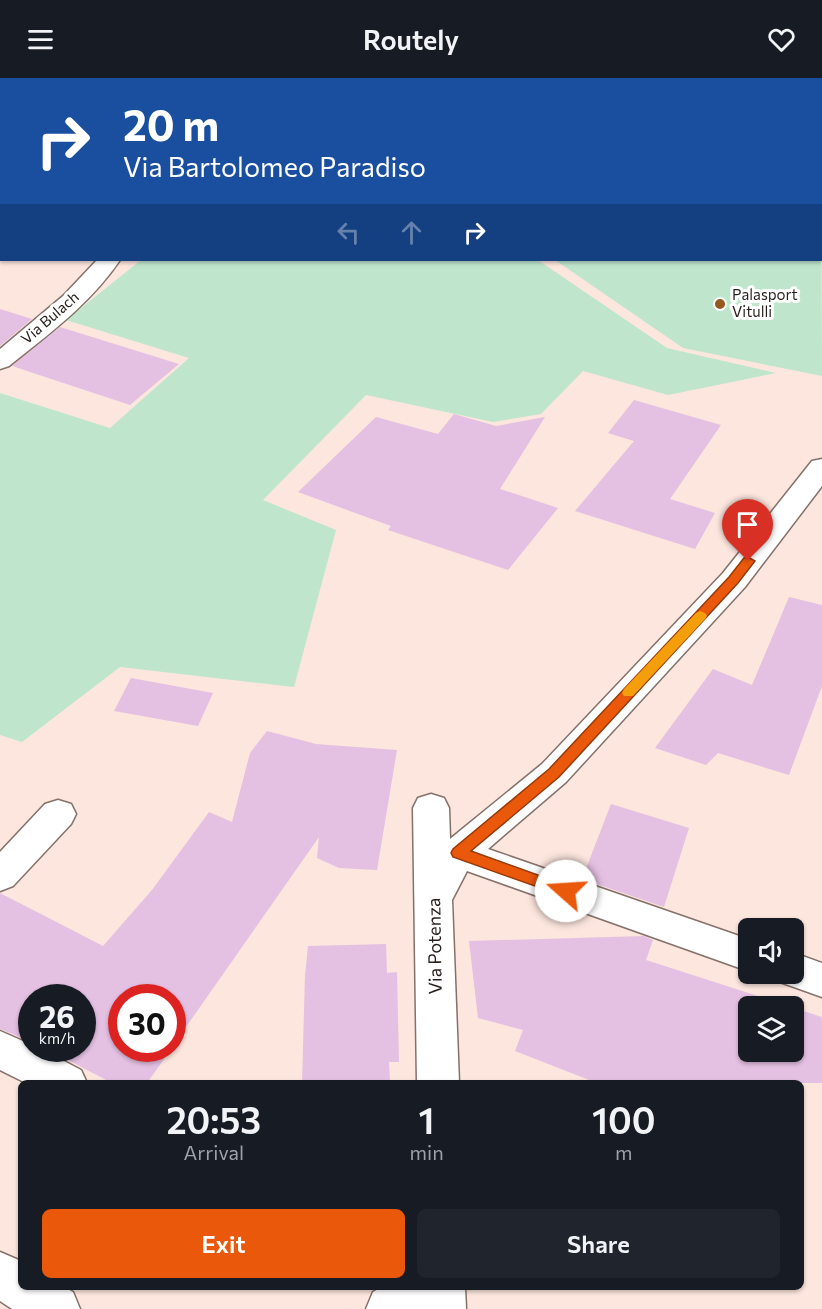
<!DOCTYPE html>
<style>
body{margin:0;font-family:Commissioner,sans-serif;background:#20242c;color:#f1f3f6;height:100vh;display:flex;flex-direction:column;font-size:22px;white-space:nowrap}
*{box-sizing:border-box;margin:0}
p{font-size:20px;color:#9ea1a6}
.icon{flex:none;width:33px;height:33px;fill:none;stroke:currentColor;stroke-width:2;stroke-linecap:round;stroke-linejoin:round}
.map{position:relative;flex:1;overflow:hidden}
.side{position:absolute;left:18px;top:1002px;width:786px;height:210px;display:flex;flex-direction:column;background:#171b24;border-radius:9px;box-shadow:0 2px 4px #0004}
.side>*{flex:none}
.top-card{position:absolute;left:0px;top:0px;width:822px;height:183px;box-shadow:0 2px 4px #0004;background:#1a4fa0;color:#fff;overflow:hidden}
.tools{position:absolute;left:738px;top:840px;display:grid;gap:12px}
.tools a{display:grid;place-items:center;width:66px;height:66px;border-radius:9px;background:#171b24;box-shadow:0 2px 4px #0004;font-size:30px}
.speed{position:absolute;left:18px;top:906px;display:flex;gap:12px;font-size:30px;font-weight:700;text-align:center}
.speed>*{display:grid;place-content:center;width:78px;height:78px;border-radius:50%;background:#171b24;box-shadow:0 2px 4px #0004;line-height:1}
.speed small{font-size:15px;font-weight:400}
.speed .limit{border:9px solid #d22;background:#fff;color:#111}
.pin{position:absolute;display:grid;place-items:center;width:51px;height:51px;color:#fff;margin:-62px -26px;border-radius:50% 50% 50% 0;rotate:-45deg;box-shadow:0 0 6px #0007}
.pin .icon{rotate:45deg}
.me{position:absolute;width:66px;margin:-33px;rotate:289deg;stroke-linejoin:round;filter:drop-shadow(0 0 4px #0008)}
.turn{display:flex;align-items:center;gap:21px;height:126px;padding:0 24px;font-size:27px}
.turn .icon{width:78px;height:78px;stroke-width:2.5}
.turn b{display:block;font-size:42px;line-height:51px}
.lanes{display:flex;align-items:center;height:57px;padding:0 24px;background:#0003;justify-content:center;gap:30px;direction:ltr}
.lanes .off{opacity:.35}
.eta{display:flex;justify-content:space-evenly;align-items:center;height:102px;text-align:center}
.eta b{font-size:36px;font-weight:600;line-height:42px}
.primary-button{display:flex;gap:12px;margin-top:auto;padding:12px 24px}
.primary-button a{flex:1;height:69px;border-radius:9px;background:#ea580c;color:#fff;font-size:24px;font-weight:600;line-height:69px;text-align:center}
.primary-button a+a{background:#20242c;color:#f1f3f6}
header{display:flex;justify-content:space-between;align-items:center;height:78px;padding:0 24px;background:#171b24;font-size:27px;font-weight:600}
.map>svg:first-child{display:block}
.green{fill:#bfe6cd}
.building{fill:#e4c0e2}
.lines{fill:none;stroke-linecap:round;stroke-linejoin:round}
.minor-casing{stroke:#85716a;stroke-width:3}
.minor{fill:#fff;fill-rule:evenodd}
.route{fill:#ea580c;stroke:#983908;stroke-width:1.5}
.slow{fill:#f59e0b}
.poi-dot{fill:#975820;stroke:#fff;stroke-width:2}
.labels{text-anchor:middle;stroke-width:6;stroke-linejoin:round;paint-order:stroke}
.far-poi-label{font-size:15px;fill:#271f1c;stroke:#fff;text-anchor:start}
.far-street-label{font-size:15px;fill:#271f1c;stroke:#fff}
.street-label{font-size:18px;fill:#271f1c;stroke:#fff}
</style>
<header><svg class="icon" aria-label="menu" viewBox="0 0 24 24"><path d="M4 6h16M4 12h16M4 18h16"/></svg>Routely<svg class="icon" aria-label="heart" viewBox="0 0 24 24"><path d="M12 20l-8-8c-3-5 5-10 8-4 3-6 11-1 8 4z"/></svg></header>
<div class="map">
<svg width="822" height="1231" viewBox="0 0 822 1231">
<rect width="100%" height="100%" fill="#fce6dd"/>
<path class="green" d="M 0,0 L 581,0 L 581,1 L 2,2 L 1,51 Z
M 821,88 L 822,298 L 683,270 L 555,182 L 820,182 Z
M 141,182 L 538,182 L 667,270 L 776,295 L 668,317 L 583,293 L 541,336 L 493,344 L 366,317 L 263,422 L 336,452 L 294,609 L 120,589 L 22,664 L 0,657 L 0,315 L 110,350 L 189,280 L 66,242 Z"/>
<path class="building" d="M 0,231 L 32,241 L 0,268 Z
M 60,249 L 179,286 L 130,327 L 12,288 Z
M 634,322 L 721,347 L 670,421 L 715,435 L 695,471 L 575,433 L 634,363 L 608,355 Z
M 454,336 L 496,348 L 545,339 L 500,411 L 558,430 L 508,492 L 388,452 L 391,448 L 298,414 L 376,339 L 438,356 Z
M 789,519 L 822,527 L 822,608 L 789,697 L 718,675 L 706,687 L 655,670 L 713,591 L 752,607 Z
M 131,600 L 213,615 L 198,648 L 114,633 Z
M 267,653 L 316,666 L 397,672 L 377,792 L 339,790 L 317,780 L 319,759 L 172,969 L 172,920 L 122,920 L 122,970 L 172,970 L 147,1005 L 112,1005 L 45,970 L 82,970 L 82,920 L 32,920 L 32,964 L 0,951 L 0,815 L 103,868 L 152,812 L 209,734 L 232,744 L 250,675 Z
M 611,726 L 689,750 L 664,829 L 582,801 Z
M 644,858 L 653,862 L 646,882 L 789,928 L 748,928 L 748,974 L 794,974 L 794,930 L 822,939 L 822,1005 L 597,1005 L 515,973 L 523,952 L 478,940 L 469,863 Z
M 386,866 L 387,895 L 397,894 L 399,984 L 389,984 L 390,1005 L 302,1005 L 305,898 L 308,868 Z"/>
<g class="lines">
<g class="minor-casing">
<path id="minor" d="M 586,0 L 604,0 L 585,2 Z
M 751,0 L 790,0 L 791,2 L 752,2 Z
M 813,0 L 822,0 L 822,10 L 820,2 L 812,2 Z
M 0,63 L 2,63 L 2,75 L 0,75 Z
M 97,182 L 120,182 C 91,225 49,256 9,288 L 0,291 L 0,271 L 63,218 Z
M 822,381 L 822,408 L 745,509 L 566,704 L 488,771 L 748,861 L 748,893 L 467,793 L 452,822 L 459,1005 L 417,1005 L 413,730 L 418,720 L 431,716 L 444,720 L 449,730 L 450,761 L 542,686 L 723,495 L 812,383 Z
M 58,722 L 71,726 L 76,736 L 71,746 L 13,808 L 0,813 L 0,774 L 45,726 Z
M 794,875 L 822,885 L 822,919 L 780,904 L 776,896 L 794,896 Z
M 0,953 L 32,967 L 32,970 L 39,970 L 81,992 L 87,1005 L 26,1005 L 0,992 Z
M 0,1174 L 21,1183 L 21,1209 L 64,1209 L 73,1214 L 80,1231 L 12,1231 L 0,1223 Z
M 382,1209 L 465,1209 L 466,1231 L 366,1231 L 373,1214 Z"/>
</g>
<use href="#minor" class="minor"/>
</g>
<path class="route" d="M 748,479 L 755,483 L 738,505 L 559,699 L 471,773 L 571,809 L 574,813 L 571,817 L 566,819 L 453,779 L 451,775 L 453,771 L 549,691 L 729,499 L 744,480 Z"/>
<path class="slow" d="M 700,533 L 705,535 L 707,538 L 705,541 L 633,618 L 624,618 L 622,615 L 624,611 L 696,535 Z"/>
<circle class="poi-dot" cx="720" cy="226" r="6"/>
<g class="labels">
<g class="far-poi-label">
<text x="732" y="222">Palasport<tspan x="732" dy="17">Vitulli</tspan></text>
</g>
<g class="far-street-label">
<text transform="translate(50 240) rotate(-41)" y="5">Via Bulach</text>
</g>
<g class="street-label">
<text transform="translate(435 868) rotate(-91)" y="6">Via Potenza</text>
</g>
</g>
</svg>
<div class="tools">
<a><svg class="icon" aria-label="sound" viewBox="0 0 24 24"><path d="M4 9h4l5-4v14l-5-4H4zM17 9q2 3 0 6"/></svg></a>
<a><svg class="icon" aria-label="layers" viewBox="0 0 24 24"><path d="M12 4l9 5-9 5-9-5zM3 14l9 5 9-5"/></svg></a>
</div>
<div class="speed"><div>26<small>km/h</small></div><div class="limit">30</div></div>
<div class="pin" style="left:748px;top:483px;background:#d93025"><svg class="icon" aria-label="arrive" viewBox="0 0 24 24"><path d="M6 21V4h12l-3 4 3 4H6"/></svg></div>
<svg class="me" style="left:566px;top:813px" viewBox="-20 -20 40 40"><circle r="19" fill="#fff"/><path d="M0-13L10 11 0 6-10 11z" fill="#ea580c"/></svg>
<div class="top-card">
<div class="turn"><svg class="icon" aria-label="right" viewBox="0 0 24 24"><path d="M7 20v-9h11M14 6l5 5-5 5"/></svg><div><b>20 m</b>Via Bartolomeo Paradiso</div></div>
<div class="lanes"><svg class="icon off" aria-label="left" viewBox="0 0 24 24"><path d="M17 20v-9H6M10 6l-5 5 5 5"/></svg><svg class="icon off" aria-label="ahead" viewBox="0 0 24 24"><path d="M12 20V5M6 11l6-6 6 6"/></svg><svg class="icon" aria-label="right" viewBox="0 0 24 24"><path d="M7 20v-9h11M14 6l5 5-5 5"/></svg></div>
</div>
<section class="side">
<div class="eta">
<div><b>20:53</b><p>Arrival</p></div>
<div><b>1</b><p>min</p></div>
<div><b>100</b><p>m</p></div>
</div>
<div class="primary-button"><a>Exit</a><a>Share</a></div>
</section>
</div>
